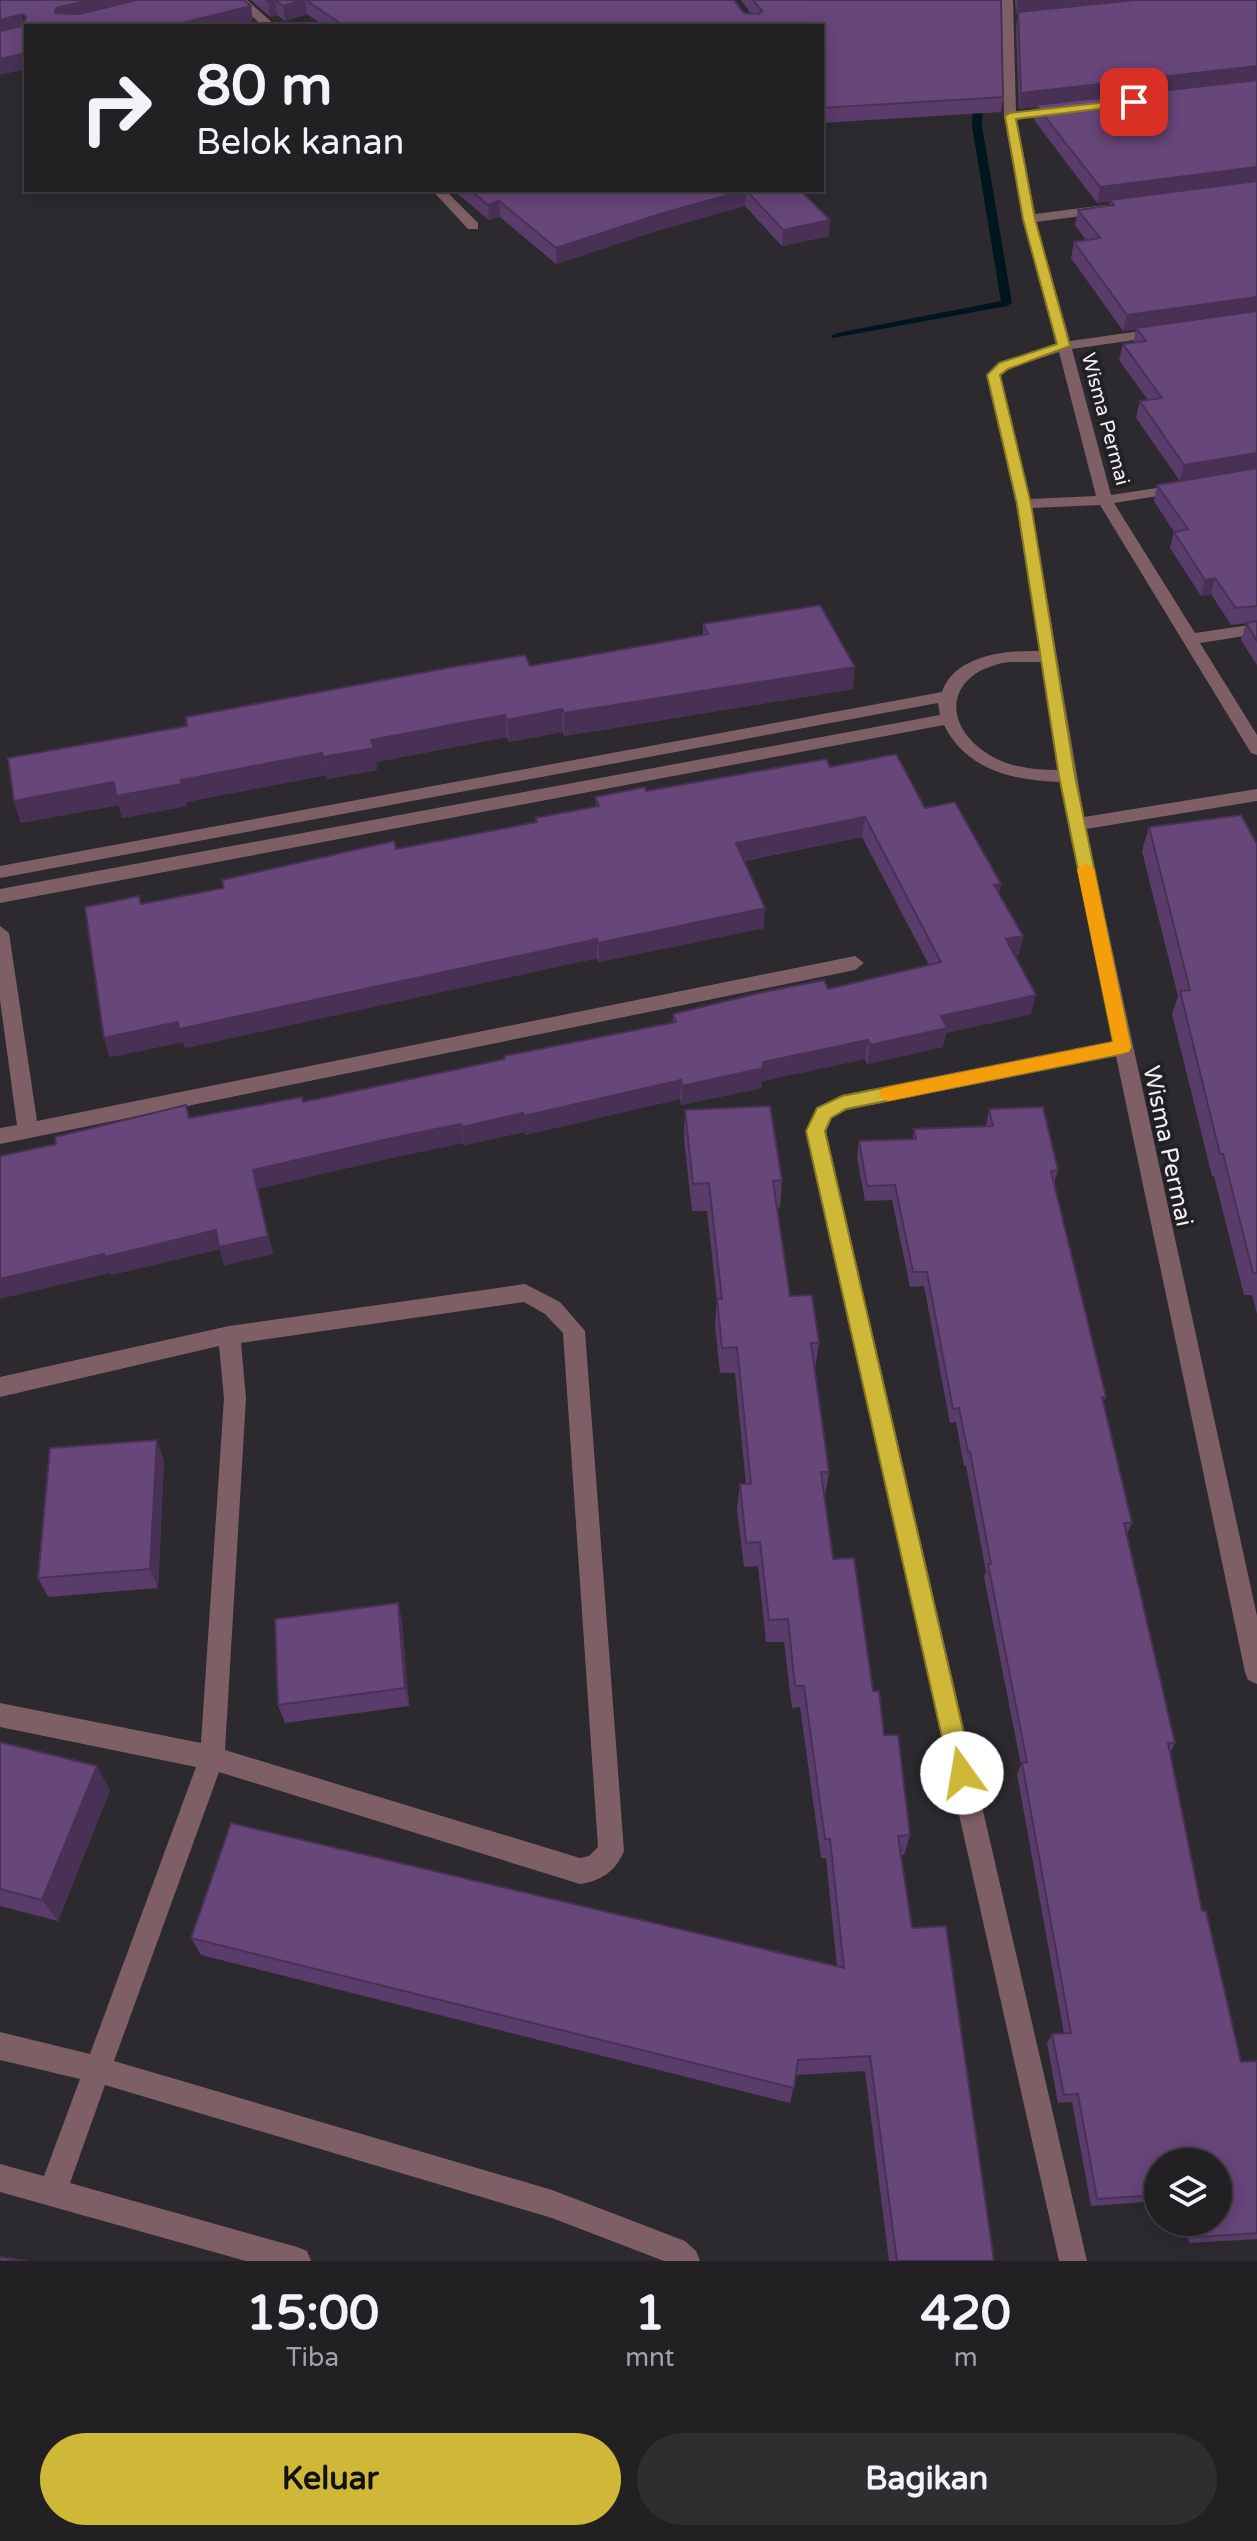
<!DOCTYPE html>
<html lang="id">
<style>
body{margin:0;font-family:"Varela Round",sans-serif;background:#2e2d30;color:#f1f3f6;height:100vh;display:flex;flex-direction:column;font-size:30px;white-space:nowrap}
*{box-sizing:border-box;margin:0}
p{font-size:26px;color:#a2a3a6}
.icon{flex:none;width:44px;height:44px;fill:none;stroke:currentColor;stroke-width:2;stroke-linecap:round;stroke-linejoin:round}
.map{position:relative;height:2261px;overflow:hidden}
.panel{display:flex;flex-direction:column;background:#222023;flex:1}
.panel>*{flex:none}
.hud{position:absolute;left:24px;top:24px;width:800px;height:168px;border-radius:0px;box-shadow:0 4px 20px #0003,0 0 0 2px #3f3e41;background:#222023;color:#f1f3f6;overflow:hidden}
.tools{position:absolute;left:1144px;top:2148px;display:grid;gap:16px}
.tools a{display:grid;place-items:center;width:88px;height:88px;border-radius:50%;background:#222023;box-shadow:0 4px 20px #0003,0 0 0 2px #3f3e41;font-size:40px}
.pin{position:absolute;display:grid;place-items:center;width:68px;height:68px;color:#fff;margin:-34px;border-radius:16px;box-shadow:0 4px 12px #0006}
.me{position:absolute;width:88px;margin:-44px;rotate:347deg;stroke-linejoin:round;filter:drop-shadow(0 0 6px #0008)}
.turn{display:flex;align-items:center;gap:28px;height:168px;padding:0 40px;font-size:36px}
.turn .icon{width:104px;height:104px;stroke-width:2.5}
.turn b{display:block;font-size:56px;line-height:68px}
.eta{display:flex;justify-content:space-evenly;align-items:center;height:136px;text-align:center}
.eta b{font-size:48px;font-weight:800;line-height:56px}
.cta{display:flex;gap:16px;margin-top:auto;padding:16px 40px}
.cta a{flex:1;height:92px;border-radius:48px;background:#cfb837;color:#111;font-size:32px;font-weight:800;line-height:92px;text-align:center}
.cta a+a{background:#2e2d30;color:#f1f3f6}
.map>svg:first-child{display:block}
.lines{fill:none;stroke-linecap:round;stroke-linejoin:round}
.stream{fill:#00161f;fill-rule:evenodd}
.minor{fill:#7e5f66;fill-rule:evenodd}
.wall{fill:#593c69}
.shaded-wall{fill:#483155}
.building{fill:#67467a;stroke:#483155;stroke-width:2}
.route{fill:#cfb837;stroke:#877824;stroke-width:2}
.slow{fill:#f59e0b}
.labels{text-anchor:middle;stroke-width:8;stroke-linejoin:round;paint-order:stroke}
.far-street-label{font-size:20px;fill:#f2f0f3;stroke:#232025}
.street-label{font-size:24px;fill:#f2f0f3;stroke:#232025}
</style>
<div class="map">
<svg width="1257" height="2261" viewBox="0 0 1257 2261">
<rect width="100%" height="100%" fill="#2d2a2f"/>
<g class="lines">
<path class="stream" d="M 978,89 L 983,92 L 982,126 L 1012,303 L 1007,306 L 833,338 L 831,336 L 837,333 L 1001,301 L 972,126 L 973,92 Z"/>
<path class="minor" d="M 234,0 L 247,0 L 276,26 L 263,26 Z
M 1001,0 L 1013,0 L 1016,112 L 1062,106 L 1068,110 L 1062,114 L 1017,119 L 1035,214 L 1105,205 L 1111,209 L 1105,213 L 1036,222 L 1070,341 L 1162,328 L 1169,332 L 1162,336 L 1072,349 L 1111,495 L 1183,484 L 1190,488 L 1183,492 L 1114,503 L 1195,633 L 1257,624 L 1257,634 L 1200,643 L 1257,735 L 1257,755 L 1251,753 L 1100,505 L 1032,508 L 1084,817 L 1257,789 L 1257,801 L 1086,829 L 1257,1616 L 1257,1684 L 1248,1680 L 1245,1672 L 1116,1056 L 847,1110 L 832,1118 L 826,1131 L 1087,2261 L 1059,2261 L 806,1131 L 817,1108 L 842,1095 L 1113,1041 L 1061,782 C 1014,781 966,770 944,725 L 0,903 L 0,889 L 940,715 L 938,703 L 0,878 L 0,866 L 942,692 C 955,655 1006,650 1040,651 L 1016,504 L 987,375 L 998,363 L 1056,344 L 1023,219 L 1004,116 ZM 1059,352 L 1096,496 L 1030,499 L 1001,376 L 1008,369 ZM 1009,662 L 1041,662 L 1059,770 C 1036,770 1013,768 993,757 C 938,726 946,671 1009,662 Z
M 432,190 L 445,190 L 478,223 L 478,229 L 468,229 Z
M 0,926 L 9,933 L 37,1121 L 855,956 L 864,963 L 855,970 L 0,1144 L 0,1128 L 17,1125 L 0,1000 Z
M 525,1284 L 560,1302 L 585,1331 L 624,1851 C 616,1871 601,1881 580,1884 L 219,1772 L 114,2061 L 552,2190 L 685,2241 L 696,2251 L 700,2261 L 664,2261 L 552,2218 L 105,2085 L 70,2183 L 297,2247 L 307,2251 L 311,2261 L 246,2261 L 0,2192 L 0,2164 L 44,2176 L 80,2079 L 0,2060 L 0,2032 L 90,2054 L 196,1767 L 0,1727 L 0,1703 L 201,1743 L 224,1398 L 219,1346 L 0,1397 L 0,1377 L 229,1326 ZM 524,1302 L 545,1314 L 563,1333 L 598,1847 L 589,1856 L 580,1858 L 225,1750 L 246,1398 L 241,1343 Z"/>
</g>
<path class="wall" d="M 251,0 L 734,0 L 744,13 L 751,14 L 741,0 L 1001,0 L 1003,97 L 1001,112 L 822,123 L 822,26 L 324,26 L 307,14 L 285,21 L 277,15 L 270,17 Z
M 1015,0 L 1257,0 L 1257,665 L 1241,640 L 1246,623 L 1231,625 L 1211,594 L 1201,596 L 1170,548 L 1174,532 L 1154,501 L 1157,485 L 1180,481 L 1136,418 L 1140,401 L 1148,400 L 1119,360 L 1123,344 L 1133,343 L 1136,329 L 1123,331 L 1071,258 L 1074,242 L 1086,240 L 1075,225 L 1078,210 L 1109,206 L 1110,201 L 1097,203 L 1034,120 L 1036,107 L 1019,109 L 1016,27 L 1018,13 L 1016,14 Z
M 453,190 L 800,190 L 829,236 L 782,246 L 745,206 L 659,230 L 556,264 L 500,217 L 489,220 Z
M 703,624 L 853,689 L 564,736 L 563,732 L 509,742 L 507,737 L 376,762 L 377,770 L 327,779 L 326,775 L 186,802 L 187,806 L 122,818 L 119,805 L 21,823 L 14,801 L 530,666 L 703,635 Z
M 830,767 L 925,808 L 999,893 L 1023,936 L 1019,955 L 1015,956 L 1031,1014 L 946,1033 L 943,1047 L 867,1064 L 865,1059 L 762,1081 L 762,1088 L 681,1105 L 680,1099 L 525,1135 L 525,1132 L 464,1145 L 463,1143 L 395,1157 L 257,1189 L 273,1254 L 224,1265 L 220,1249 L 111,1275 L 56,1144 L 186,1105 L 189,1118 L 303,1102 L 673,1023 L 673,1014 L 828,989 L 929,965 L 862,837 L 744,861 L 764,928 L 599,962 L 597,958 L 185,1048 L 183,1042 L 110,1057 L 104,1038 L 141,904 L 224,888 L 396,849 L 536,822 L 535,818 L 596,806 L 595,797 Z
M 1149,827 L 1257,844 L 1257,1314 L 1252,1295 L 1244,1295 L 1214,1176 L 1212,1176 L 1172,1014 L 1178,996 L 1142,851 Z
M 989,1109 L 1058,1170 L 1054,1183 L 1106,1397 L 1103,1403 L 1132,1523 L 1127,1534 L 1175,1743 L 1170,1753 L 1202,1911 L 1241,2062 L 1257,2061 L 1257,2239 L 1189,2243 L 1185,2222 L 1218,2222 L 1158,2162 L 1158,2201 L 1091,2206 L 1072,2102 L 1058,2103 L 1047,2043 L 1052,2034 L 1064,2033 L 1017,1774 L 1021,1765 L 984,1577 L 986,1571 L 966,1466 L 964,1466 L 956,1422 L 950,1423 L 924,1286 L 910,1287 L 892,1200 L 865,1201 L 857,1157 L 859,1141 L 913,1139 L 914,1129 L 986,1126 Z
M 685,1110 L 782,1180 L 780,1207 L 777,1208 L 790,1296 L 819,1343 L 815,1369 L 814,1369 L 829,1472 L 825,1496 L 833,1559 L 873,1691 L 910,1835 L 904,1855 L 901,1855 L 912,1928 L 994,2261 L 889,2261 L 865,2071 L 796,2075 L 790,2103 L 201,1955 L 191,1938 L 837,1967 L 826,1858 L 821,1858 L 800,1707 L 792,1708 L 784,1642 L 766,1642 L 758,1566 L 744,1567 L 737,1509 L 740,1484 L 746,1484 L 735,1373 L 720,1373 L 715,1325 L 717,1300 L 707,1211 L 692,1211 L 684,1138 Z
M 164,1460 L 158,1588 L 48,1597 L 38,1578 Z
M 398,1603 L 402,1622 L 409,1706 L 285,1723 L 278,1705 Z
M 0,1742 L 110,1790 L 58,1921 L 0,1906 Z"/>
<path class="shaded-wall" d="M 90,0 L 154,0 L 59,23 L 55,13 L 56,8 Z
M 275,0 L 277,15 L 270,17 L 268,2 Z
M 302,0 L 305,0 L 307,14 L 285,21 L 283,6 Z
M 1018,0 L 1155,0 L 1016,14 Z
M 251,6 L 253,21 L 232,26 L 170,26 Z
M 22,14 L 25,29 L 0,36 L 0,20 Z
M 26,53 L 26,69 L 0,75 L 0,59 Z
M 1257,66 L 1257,81 L 1036,105 L 1036,107 L 1019,109 L 1021,93 Z
M 1257,167 L 1257,182 L 1097,203 L 1100,187 Z
M 746,190 L 745,206 L 659,230 L 556,264 L 556,248 L 660,214 Z
M 499,201 L 500,217 L 489,220 L 488,205 Z
M 830,220 L 829,236 L 782,246 L 783,230 Z
M 1257,297 L 1257,312 L 1123,331 L 1127,315 Z
M 1257,453 L 1257,467 L 1180,481 L 1184,465 Z
M 1215,578 L 1211,594 L 1201,596 L 1205,580 Z
M 855,667 L 853,689 L 564,736 L 564,713 Z
M 562,709 L 563,732 L 509,742 L 507,720 Z
M 505,715 L 507,737 L 376,762 L 377,770 L 327,779 L 323,757 L 371,740 Z
M 322,753 L 326,775 L 186,802 L 181,780 Z
M 114,782 L 182,784 L 187,806 L 122,818 L 119,805 L 21,823 L 14,801 Z
M 865,817 L 862,837 L 734,862 L 736,843 Z
M 1001,884 L 997,904 L 994,885 Z
M 765,908 L 764,928 L 599,962 L 598,943 Z
M 1023,936 L 1019,955 L 1001,959 L 1006,939 Z
M 597,939 L 597,958 L 185,1048 L 183,1042 L 110,1057 L 104,1038 Z
M 1036,995 L 1031,1014 L 946,1033 L 943,1047 L 867,1064 L 870,1045 L 941,1016 Z
M 868,1040 L 865,1059 L 762,1081 L 762,1088 L 681,1105 L 682,1086 L 763,1062 Z
M 681,1080 L 680,1099 L 525,1135 L 524,1116 Z
M 523,1113 L 525,1132 L 464,1145 L 462,1127 Z
M 461,1124 L 463,1143 L 395,1157 L 257,1189 L 273,1254 L 224,1265 L 220,1249 L 111,1275 L 110,1273 L 0,1299 L 0,1279 L 253,1170 L 392,1138 Z
M 157,1440 L 164,1460 L 158,1588 L 150,1569 Z
M 398,1603 L 402,1622 L 409,1706 L 405,1688 Z
M 97,1766 L 110,1790 L 58,1921 L 42,1900 Z"/>
<path class="building" d="M 0,0 L 90,0 L 56,8 L 55,13 L 79,14 L 137,0 L 244,0 L 251,6 L 170,26 L 26,26 L 26,53 L 0,59 L 0,31 L 23,26 L 26,17 L 22,14 L 0,20 Z
M 266,0 L 302,0 L 283,6 L 275,0 L 268,2 Z
M 306,0 L 734,0 L 744,13 L 759,14 L 762,11 L 753,0 L 1001,0 L 1003,97 L 822,108 L 822,26 L 344,26 Z
M 1135,0 L 1257,0 L 1257,66 L 1021,93 L 1018,12 Z
M 1257,80 L 1257,167 L 1100,187 L 1036,105 Z
M 1257,181 L 1257,297 L 1127,315 L 1074,242 L 1100,238 L 1078,210 L 1114,205 L 1110,200 Z
M 470,190 L 800,190 L 830,220 L 783,230 L 746,190 L 660,214 L 556,248 L 499,201 L 488,205 Z
M 1257,311 L 1257,453 L 1184,465 L 1140,401 L 1162,398 L 1123,344 L 1146,341 L 1136,328 Z
M 1257,468 L 1257,606 L 1236,608 L 1215,578 L 1205,580 L 1174,532 L 1188,529 L 1157,485 Z
M 820,605 L 855,667 L 564,713 L 562,709 L 507,720 L 505,715 L 371,740 L 374,748 L 323,757 L 322,753 L 181,780 L 182,784 L 116,796 L 114,782 L 14,801 L 8,758 L 187,726 L 186,717 L 447,668 L 525,655 L 530,666 L 708,634 L 703,624 Z
M 1257,621 L 1257,641 L 1246,623 Z
M 896,754 L 925,808 L 955,802 L 1001,884 L 994,885 L 1023,936 L 1006,939 L 1036,995 L 941,1016 L 947,1028 L 870,1045 L 868,1040 L 763,1062 L 763,1068 L 682,1086 L 681,1080 L 524,1116 L 523,1113 L 462,1127 L 461,1124 L 392,1138 L 253,1170 L 268,1236 L 219,1247 L 216,1230 L 105,1257 L 104,1254 L 0,1279 L 0,1156 L 56,1144 L 55,1137 L 186,1105 L 189,1118 L 302,1097 L 303,1102 L 505,1059 L 504,1056 L 676,1022 L 673,1014 L 755,994 L 824,980 L 828,989 L 941,962 L 865,817 L 736,843 L 765,908 L 598,943 L 597,939 L 179,1029 L 178,1022 L 104,1038 L 85,907 L 139,896 L 141,904 L 224,888 L 222,880 L 394,841 L 396,849 L 537,822 L 535,818 L 599,806 L 595,797 L 645,787 L 646,791 L 826,759 L 830,767 Z
M 1241,815 L 1257,844 L 1257,1273 L 1253,1273 L 1223,1154 L 1220,1154 L 1180,991 L 1190,990 L 1149,827 Z
M 770,1106 L 782,1180 L 773,1181 L 790,1296 L 812,1295 L 819,1343 L 811,1343 L 829,1472 L 821,1472 L 833,1559 L 854,1558 L 873,1691 L 879,1691 L 884,1735 L 898,1735 L 910,1835 L 898,1836 L 912,1928 L 946,1926 L 994,2261 L 897,2261 L 870,2056 L 798,2060 L 794,2088 L 191,1938 L 231,1823 L 844,1968 L 830,1839 L 825,1839 L 804,1686 L 795,1686 L 788,1619 L 769,1620 L 760,1542 L 746,1543 L 740,1484 L 751,1484 L 737,1347 L 722,1348 L 717,1299 L 722,1299 L 709,1183 L 693,1184 L 685,1110 Z
M 1043,1107 L 1058,1170 L 1051,1171 L 1106,1397 L 1102,1397 L 1132,1523 L 1124,1523 L 1175,1743 L 1168,1743 L 1202,1911 L 1206,1911 L 1241,2062 L 1257,2061 L 1257,2233 L 1197,2237 L 1194,2222 L 1218,2222 L 1218,2162 L 1158,2162 L 1158,2195 L 1097,2199 L 1078,2094 L 1064,2095 L 1052,2034 L 1071,2033 L 1022,1763 L 1027,1762 L 988,1564 L 991,1564 L 970,1452 L 968,1452 L 959,1408 L 953,1409 L 927,1272 L 913,1272 L 895,1185 L 867,1186 L 859,1141 L 916,1139 L 914,1129 L 993,1126 L 989,1109 Z
M 157,1440 L 150,1569 L 38,1578 L 50,1448 Z
M 398,1603 L 405,1688 L 278,1705 L 275,1619 Z
M 0,1742 L 97,1766 L 42,1900 L 0,1889 Z
M 0,2257 L 26,2261 L 0,2261 Z"/>
<path class="route" d="M 1134,99 L 1138,100 L 1138,104 L 1016,119 L 1035,219 L 1070,346 L 1008,369 L 1000,375 L 1031,504 L 1075,776 L 1131,1047 L 1122,1054 L 846,1109 L 831,1118 L 825,1131 L 973,1773 L 970,1781 L 962,1784 L 954,1781 L 950,1773 L 806,1131 L 817,1108 L 842,1096 L 1113,1042 L 1059,776 L 1017,504 L 987,375 L 999,363 L 1057,344 L 1023,219 L 1005,116 L 1010,113 Z"/>
<path class="slow" d="M 1086,863 L 1094,869 L 1131,1047 L 1129,1052 L 888,1101 L 881,1098 L 879,1094 L 881,1089 L 888,1087 L 1113,1042 L 1077,869 Z"/>
<g class="labels">
<g class="far-street-label">
<text transform="translate(1106 419) rotate(75)" y="7">Wisma Permai</text>
</g>
<g class="street-label">
<text transform="translate(1168 1146) rotate(78)" y="8">Wisma Permai</text>
</g>
</g>
</svg>
<div class="tools">
<a><svg class="icon" aria-label="layers" viewBox="0 0 24 24"><path d="M12 4l9 5-9 5-9-5zM3 14l9 5 9-5"/></svg></a>
</div>
<div class="pin" style="left:1134px;top:102px;background:#d93025"><svg class="icon" aria-label="arrive" viewBox="0 0 24 24"><path d="M6 21V4h12l-3 4 3 4H6"/></svg></div>
<svg class="me" style="left:962px;top:1773px" viewBox="-20 -20 40 40"><circle r="19" fill="#fff"/><path d="M0-13L10 11 0 6-10 11z" fill="#cfb837"/></svg>
<div class="hud">
<div class="turn"><svg class="icon" aria-label="right" viewBox="0 0 24 24"><path d="M7 20v-9h11M14 6l5 5-5 5"/></svg><div><b>80 m</b>Belok kanan</div></div>
</div>
</div>
<section class="panel">
<div class="eta">
<div><b>15:00</b><p>Tiba</p></div>
<div><b>1</b><p>mnt</p></div>
<div><b>420</b><p>m</p></div>
</div>
<div class="cta"><a>Keluar</a><a>Bagikan</a></div>
</section>
